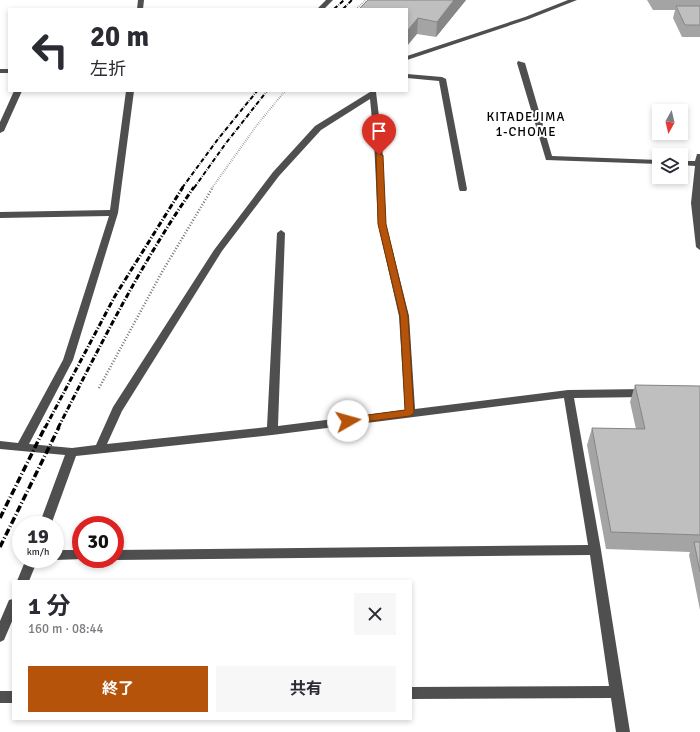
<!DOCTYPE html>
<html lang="ja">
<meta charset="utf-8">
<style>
body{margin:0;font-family:Signika,"Noto Sans JP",sans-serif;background:#f7f7f7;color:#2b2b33;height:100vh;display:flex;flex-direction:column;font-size:15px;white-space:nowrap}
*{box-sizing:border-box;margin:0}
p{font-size:13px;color:#7c7c81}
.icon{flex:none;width:22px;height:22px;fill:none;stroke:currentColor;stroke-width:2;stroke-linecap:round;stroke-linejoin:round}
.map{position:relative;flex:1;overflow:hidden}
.sheet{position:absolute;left:12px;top:580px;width:400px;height:140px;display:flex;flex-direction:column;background:#fff;border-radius:0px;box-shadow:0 2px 6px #0003}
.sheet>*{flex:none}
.hud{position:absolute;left:8px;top:8px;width:400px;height:84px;border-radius:0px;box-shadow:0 2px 6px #0003;background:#fff;color:#2b2b33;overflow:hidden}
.needle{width:26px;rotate:188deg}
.fabs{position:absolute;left:652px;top:104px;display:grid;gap:8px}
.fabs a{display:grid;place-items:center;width:36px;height:36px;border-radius:0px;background:#fff;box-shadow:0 2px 6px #0003;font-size:20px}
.speed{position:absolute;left:12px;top:516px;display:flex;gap:8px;font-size:20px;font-weight:700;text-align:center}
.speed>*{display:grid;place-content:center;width:52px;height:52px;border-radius:50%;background:#fff;box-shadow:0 2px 6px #0003;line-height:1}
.speed small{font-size:10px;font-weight:400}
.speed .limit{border:6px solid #d22;background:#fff;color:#111}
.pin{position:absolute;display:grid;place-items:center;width:34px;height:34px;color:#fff;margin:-41px -17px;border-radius:50% 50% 50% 0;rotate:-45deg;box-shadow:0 0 4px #0007}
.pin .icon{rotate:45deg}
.me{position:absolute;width:44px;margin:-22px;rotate:83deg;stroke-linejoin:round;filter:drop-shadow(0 0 3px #0008)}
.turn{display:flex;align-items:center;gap:14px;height:84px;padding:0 16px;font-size:18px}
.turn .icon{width:52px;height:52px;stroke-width:2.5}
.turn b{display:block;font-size:28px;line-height:34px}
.round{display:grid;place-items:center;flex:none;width:42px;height:42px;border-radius:0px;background:#f7f7f7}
.head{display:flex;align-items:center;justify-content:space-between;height:68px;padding:0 16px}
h1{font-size:24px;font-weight:700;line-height:30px}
.button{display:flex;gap:8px;margin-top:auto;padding:8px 16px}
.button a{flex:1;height:46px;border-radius:0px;background:#b45309;color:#fff;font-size:16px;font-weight:700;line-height:46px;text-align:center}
.button a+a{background:#f7f7f7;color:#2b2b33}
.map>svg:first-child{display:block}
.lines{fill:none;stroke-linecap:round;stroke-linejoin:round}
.path-far1{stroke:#717171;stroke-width:2;stroke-dasharray:0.5 1.5;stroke-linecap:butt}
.path{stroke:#717171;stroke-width:2.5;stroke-dasharray:1 2;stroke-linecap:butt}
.minor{fill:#4f4f4f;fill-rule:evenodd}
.rail-far2{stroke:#000;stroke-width:2;stroke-dasharray:4.5 1.5 0.5 1.5;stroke-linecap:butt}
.rail-far1{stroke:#000;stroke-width:3;stroke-dasharray:5.5 2 1 2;stroke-linecap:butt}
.rail{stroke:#000;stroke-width:3.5;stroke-dasharray:7 2.5 1 2.5;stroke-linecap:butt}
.wall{fill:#a4a4a4}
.shaded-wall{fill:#868686}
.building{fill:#bfbfbf;stroke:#868686}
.route{fill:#b45309;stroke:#753606}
.labels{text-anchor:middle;stroke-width:4;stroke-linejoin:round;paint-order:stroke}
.far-neighbourhood-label{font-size:13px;letter-spacing:1px;fill:#000;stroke:#fff}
</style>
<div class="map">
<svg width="700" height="732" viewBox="0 0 700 732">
<rect width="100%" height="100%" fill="#fff"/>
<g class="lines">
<path class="path-far1" d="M 356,9 L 366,0
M 212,188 L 257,125 L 285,91"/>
<path class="path" d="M 99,388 L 162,272 L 213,187"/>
<path class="minor" d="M 138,0 L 144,0 L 143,9 L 137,9 Z
M 326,0 L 333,0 L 324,9 L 317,9 Z
M 568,0 L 577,0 L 529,19 L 407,60 L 407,56 L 525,17 Z
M 518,61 L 525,63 L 552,156 L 659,160 L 659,164 L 546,160 L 517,63 Z
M 0,69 L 9,69 L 9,73 L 0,73 Z
M 407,74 L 442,77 L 446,79 L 467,189 L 466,191 L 460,191 L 459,189 L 439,81 L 407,78 Z
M 14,91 L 22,91 L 4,131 L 0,133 L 0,122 Z
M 126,91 L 134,91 L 118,213 L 73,360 L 29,444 L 72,448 L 96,445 L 113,407 L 214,250 L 273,172 L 315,126 L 370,92 L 376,92 L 382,141 L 386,224 L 409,316 L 415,409 L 568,390 L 646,389 L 651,393 L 646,397 L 574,398 L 601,550 L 630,732 L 616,732 L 611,698 L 411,699 L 411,687 L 609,686 L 590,555 L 115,560 L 112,559 L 115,559 L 115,550 L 588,545 L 564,398 L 272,435 L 76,456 L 51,525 L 39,525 L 65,455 L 0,449 L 0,441 L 18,443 L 63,360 L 109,216 L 0,218 L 0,212 L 110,210 ZM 370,99 L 374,141 L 378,224 L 399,316 L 405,410 L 278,426 L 285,233 L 281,230 L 277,233 L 267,427 L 107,444 L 122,411 L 222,251 L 279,176 L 321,130 Z
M 697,154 L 700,154 L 700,250 L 696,247 L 691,203 L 695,166 L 681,165 L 681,161 L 695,161 Z
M 55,550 L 81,550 L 81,559 L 84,559 L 55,560 L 52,559 L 55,559 Z
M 26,559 L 38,559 L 29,581 L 17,581 Z
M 13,599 L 13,619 L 4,640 L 0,642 L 0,621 L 9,600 Z
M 0,691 L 13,691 L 13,703 L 0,703 Z"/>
<path class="rail-far2" d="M 334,9 L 344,0
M 343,9 L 352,0
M 182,188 L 218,139 L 257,91
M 194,188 L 226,143 L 267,91"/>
<path class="rail-far1" d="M 45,428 L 115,296 L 183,187
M 58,428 C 100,346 141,263 194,187"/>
<path class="rail" d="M 0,518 L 45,427
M 0,547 L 59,427"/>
</g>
<path class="wall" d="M 368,0 L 466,0 L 436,37 L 417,34 L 407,9 Z
M 647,0 L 700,0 L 700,37 L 682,37 L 673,18 L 675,10 L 653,10 Z
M 635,385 L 700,386 L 700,610 L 689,555 L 690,552 L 606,549 L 587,445 L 592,428 L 636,429 L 630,402 Z"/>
<path class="shaded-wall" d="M 454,0 L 466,0 L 436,37 L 437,22 Z
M 418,18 L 417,34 L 407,46 L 407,31 Z"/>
<path class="building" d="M 368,0 L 454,0 L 437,22 L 418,18 L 407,31 L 407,9 L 359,9 Z
M 676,6 L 700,6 L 700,25 L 685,25 Z
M 635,385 L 700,386 L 700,535 L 611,532 L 592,428 L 645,429 Z
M 694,542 L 700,542 L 700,572 Z"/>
<path class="route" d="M 376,153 L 383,155 L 386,224 L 408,316 L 414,413 L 410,416 L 348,424 L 344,421 L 345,418 L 405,410 L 400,316 L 378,224 Z"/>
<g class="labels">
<g class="far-neighbourhood-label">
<text x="526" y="121">KITADEJIMA<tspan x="526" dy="15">1-CHOME</tspan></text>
</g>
</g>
</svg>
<div class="fabs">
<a><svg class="needle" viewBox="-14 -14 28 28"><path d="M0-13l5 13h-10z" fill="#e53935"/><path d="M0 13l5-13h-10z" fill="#7c7c81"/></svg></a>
<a><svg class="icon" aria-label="layers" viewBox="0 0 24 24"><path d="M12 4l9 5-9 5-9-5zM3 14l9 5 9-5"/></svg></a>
</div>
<div class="speed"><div>19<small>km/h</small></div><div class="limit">30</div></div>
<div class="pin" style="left:379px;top:155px;background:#d93025"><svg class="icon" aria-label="arrive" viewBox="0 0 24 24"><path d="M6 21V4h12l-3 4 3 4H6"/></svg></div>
<svg class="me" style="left:348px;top:421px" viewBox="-20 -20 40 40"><circle r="19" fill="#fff"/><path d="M0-13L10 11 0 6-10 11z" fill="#b45309"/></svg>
<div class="hud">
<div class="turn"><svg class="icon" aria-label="left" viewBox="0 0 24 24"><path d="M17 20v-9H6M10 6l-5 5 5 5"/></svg><div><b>20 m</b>左折</div></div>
</div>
<section class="sheet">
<div class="head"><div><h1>1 分</h1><p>160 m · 08:44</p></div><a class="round"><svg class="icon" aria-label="close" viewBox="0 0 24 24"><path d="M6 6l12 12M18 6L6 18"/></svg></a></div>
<div class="button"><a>終了</a><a>共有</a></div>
</section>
</div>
